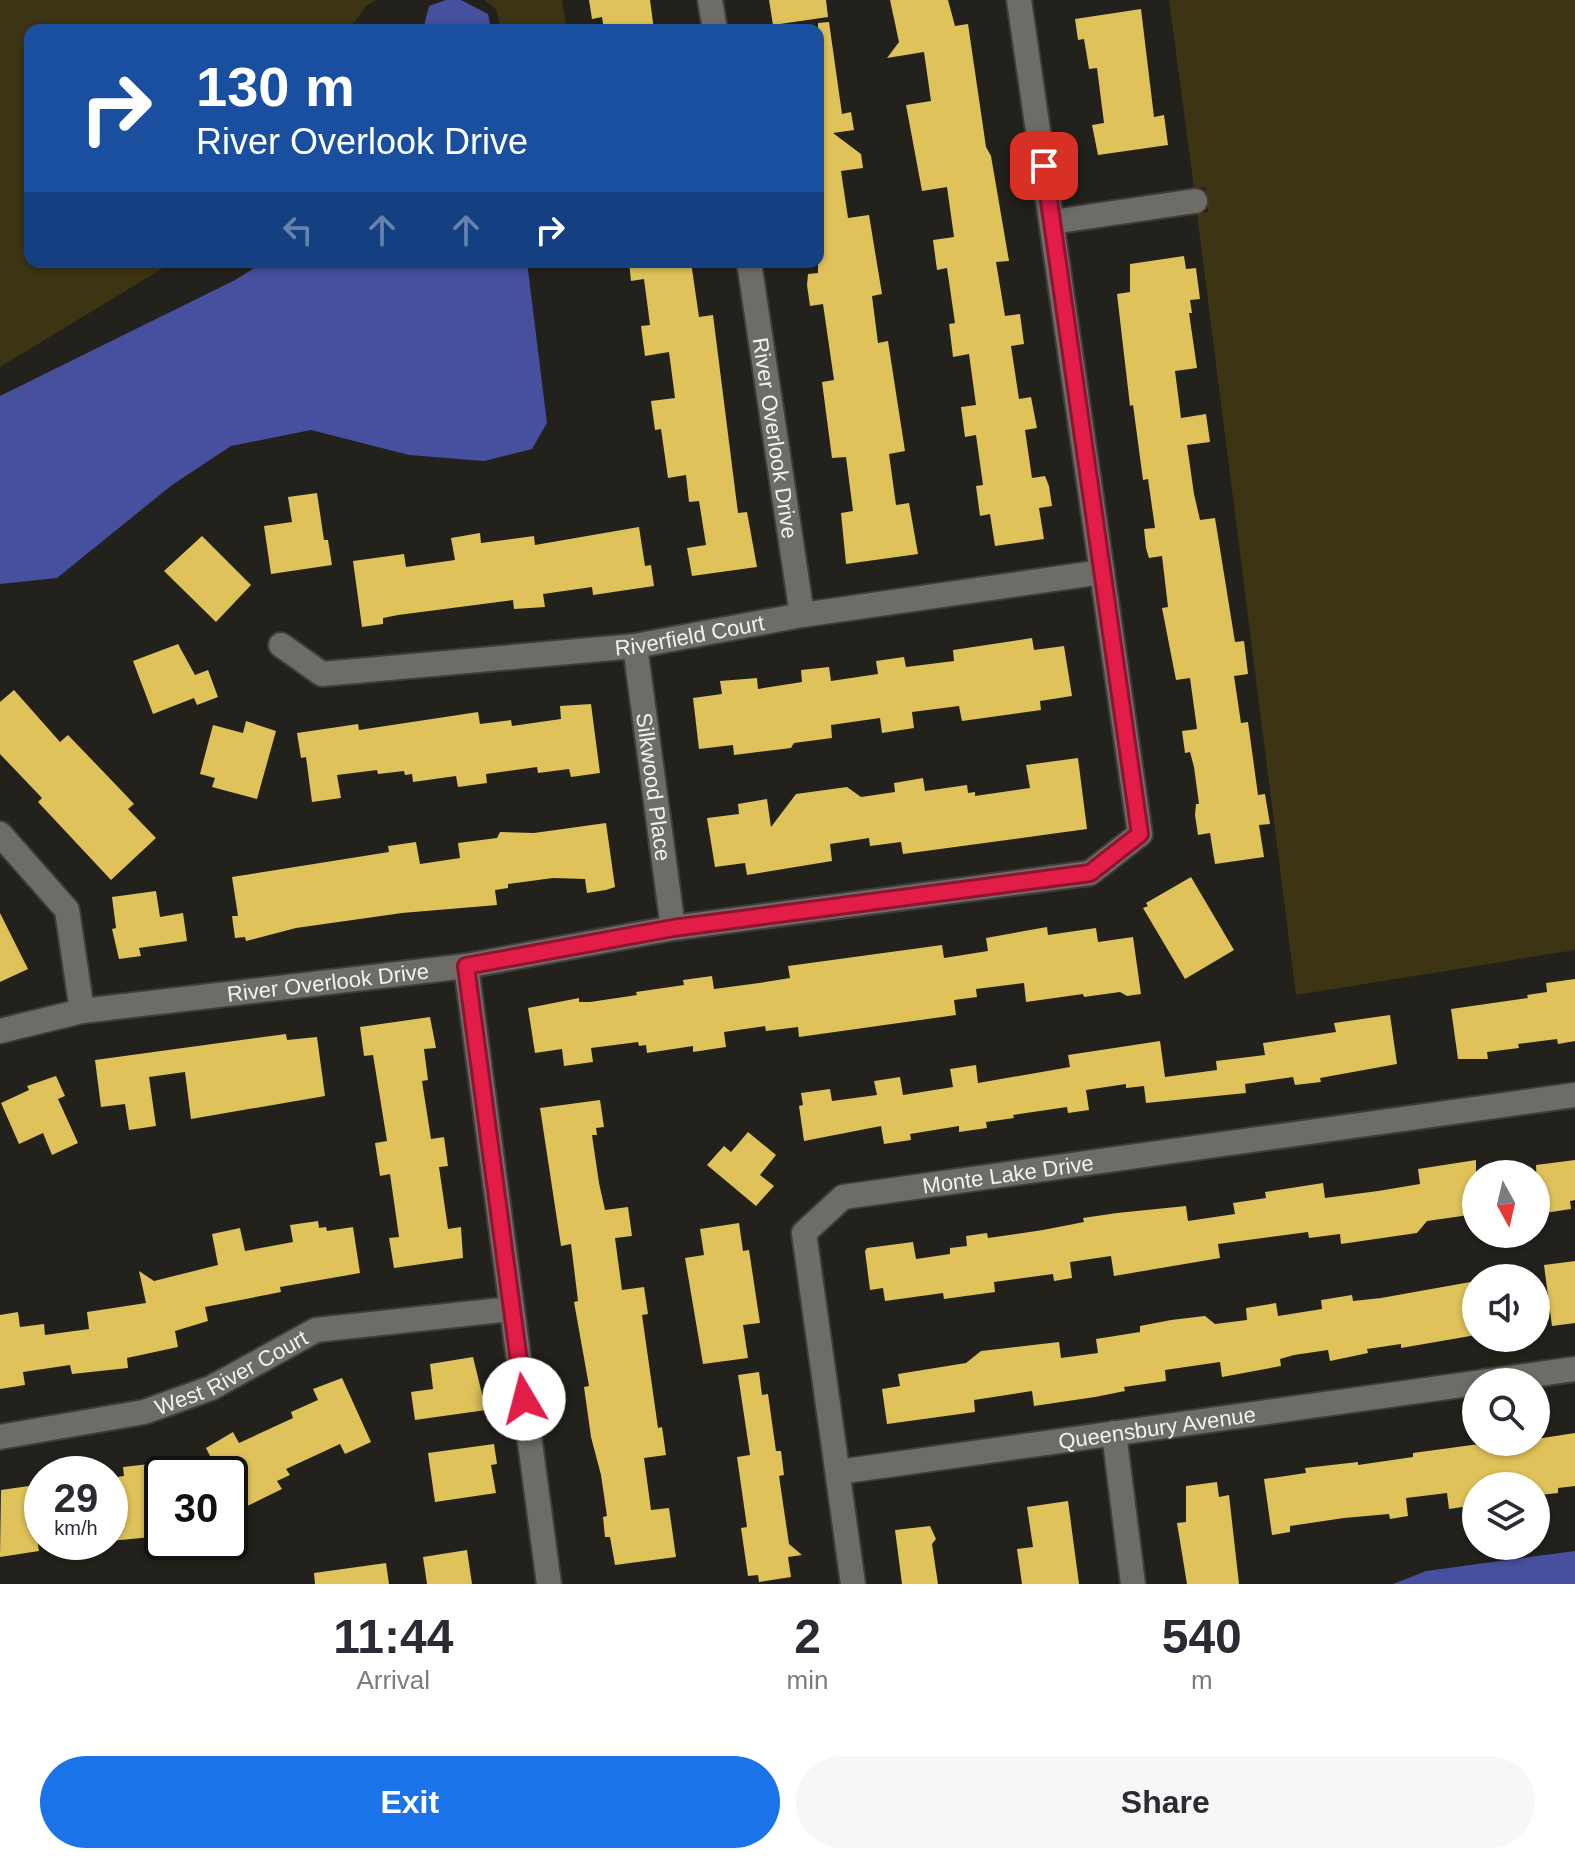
<!DOCTYPE html>
<style>
body{margin:0;font-family:Helvetica,sans-serif;background:#f7f7f7;color:#2b2b33;height:100vh;display:flex;flex-direction:column;font-size:30px;white-space:nowrap}
*{box-sizing:border-box;margin:0}
p{font-size:26px;color:#7c7c81}
.icon{flex:none;width:44px;height:44px;fill:none;stroke:currentColor;stroke-width:2;stroke-linecap:round;stroke-linejoin:round}
.map{position:relative;height:1584px;overflow:hidden}
.sheet{display:flex;flex-direction:column;background:#fff;flex:1}
.sheet>*{flex:none}
.hud{position:absolute;left:24px;top:24px;width:800px;height:244px;border-radius:16px;box-shadow:0 2px 6px #0004;background:#1a4fa0;color:#fff;overflow:hidden}
.needle{width:52px;rotate:172deg}
.buttons{position:absolute;left:1462px;top:1160px;display:grid;gap:16px}
.buttons a{display:grid;place-items:center;width:88px;height:88px;border-radius:50%;background:#fff;box-shadow:0 2px 6px #0004;font-size:40px}
.speed{position:absolute;left:24px;top:1456px;display:flex;gap:16px;font-size:40px;font-weight:700;text-align:center}
.speed>*{display:grid;place-content:center;width:104px;height:104px;border-radius:50%;background:#fff;box-shadow:0 2px 6px #0004;line-height:1}
.speed small{font-size:20px;font-weight:400}
.speed .limit{border:4px solid #111;border-radius:12px;background:#fff;color:#111}
.pin{position:absolute;display:grid;place-items:center;width:68px;height:68px;color:#fff;margin:-34px;border-radius:16px;box-shadow:0 4px 12px #0006}
.me{position:absolute;width:88px;margin:-44px;rotate:352deg;stroke-linejoin:round;filter:drop-shadow(0 0 6px #0008)}
.turn{display:flex;align-items:center;gap:28px;height:168px;padding:0 40px;font-size:36px}
.turn .icon{width:104px;height:104px;stroke-width:2.5}
.turn b{display:block;font-size:56px;line-height:68px}
.lanes{display:flex;align-items:center;height:76px;padding:0 40px;background:#0003;justify-content:center;gap:40px;direction:ltr}
.lanes .off{opacity:.35}
.eta{display:flex;justify-content:space-evenly;align-items:center;height:136px;text-align:center}
.eta b{font-size:48px;font-weight:700;line-height:56px}
.primary-button{display:flex;gap:16px;margin-top:auto;padding:16px 40px}
.primary-button a{flex:1;height:92px;border-radius:48px;background:#1a73e8;color:#fff;font-size:32px;font-weight:700;line-height:92px;text-align:center}
.primary-button a+a{background:#f7f7f7;color:#2b2b33}
.map>svg:first-child{display:block}
.green{fill:#3d3414}
.water{fill:#474f9f}
.building{fill:#dfc25a}
.lines{fill:none;stroke-linecap:round;stroke-linejoin:round}
.street-casing{stroke:#3e3d3a;stroke-width:28}
.street{stroke:#6e6c67;stroke-width:24}
.route-casing{stroke:#92132f;stroke-width:20}
.route{stroke:#e11d48;stroke-width:14}
.labels{text-anchor:middle;stroke-width:8;stroke-linejoin:round;paint-order:stroke}
.street-label{font-size:22px;fill:#f1f1ed;stroke:#191713}
</style>
<div class="map">
<svg width="1575" height="1584" viewBox="0 0 1575 1584">
<rect width="100%" height="100%" fill="#22211c"/>
<path class="green" d="M 0,0 L 376,0 L 367,5 L 348,30 L 30,30 L 30,262 L 173,262 L 0,367 Z
M 484,0 L 562,0 L 567,30 L 501,30 L 496,9 Z
M 1169,0 L 1575,0 L 1575,950 L 1296,995 L 1197,214 L 1208,212 L 1205,187 L 1194,188 Z"/>
<path class="water" d="M 446,0 L 461,0 L 488,14 L 491,30 L 423,30 L 429,6 Z
M 264,262 L 527,262 L 547,423 L 532,449 L 484,461 L 409,455 L 311,430 L 231,446 L 172,485 L 57,578 L 0,584 L 0,396 L 235,280 Z
M 1575,1551 L 1575,1584 L 1393,1584 L 1426,1571 Z"/>
<path class="building" d="M 589,0 L 650,0 L 654,30 L 604,30 L 602,17 L 592,19 Z
M 769,0 L 826,0 L 828,17 L 773,25 Z
M 890,0 L 948,0 L 955,26 L 968,24 L 986,147 L 991,156 L 1009,261 L 996,262 L 1005,316 L 1020,314 L 1024,344 L 1011,346 L 1019,399 L 1031,397 L 1037,428 L 1025,430 L 1032,478 L 1045,476 L 1049,486 L 1052,506 L 1039,508 L 1044,539 L 995,546 L 990,514 L 980,516 L 976,486 L 983,485 L 976,435 L 965,437 L 961,407 L 976,405 L 969,354 L 953,357 L 949,324 L 955,323 L 947,268 L 937,270 L 933,240 L 954,237 L 947,187 L 922,191 L 906,105 L 931,101 L 924,52 L 887,58 L 899,42 Z
M 1141,9 L 1154,117 L 1164,115 L 1168,145 L 1098,155 L 1092,125 L 1104,123 L 1097,68 L 1089,69 L 1084,39 L 1078,40 L 1075,19 Z
M 829,22 L 842,114 L 851,112 L 854,130 L 833,133 L 861,154 L 863,168 L 841,171 L 848,218 L 869,215 L 882,294 L 872,296 L 878,343 L 888,341 L 905,451 L 889,454 L 896,505 L 909,503 L 918,554 L 846,564 L 841,513 L 853,511 L 846,457 L 832,458 L 822,382 L 834,380 L 823,304 L 810,306 L 807,285 L 808,274 L 818,273 L 818,23 Z
M 1184,256 L 1186,269 L 1196,268 L 1200,299 L 1190,300 L 1192,313 L 1189,313 L 1197,368 L 1175,371 L 1181,418 L 1206,414 L 1210,442 L 1187,445 L 1194,494 L 1200,520 L 1215,518 L 1235,642 L 1244,641 L 1248,674 L 1234,676 L 1241,723 L 1248,722 L 1258,795 L 1265,794 L 1270,824 L 1259,825 L 1264,857 L 1215,864 L 1210,833 L 1198,835 L 1195,815 L 1196,804 L 1199,804 L 1194,767 L 1190,752 L 1185,753 L 1182,731 L 1197,729 L 1190,678 L 1176,680 L 1162,608 L 1168,607 L 1162,556 L 1149,558 L 1146,548 L 1144,529 L 1155,528 L 1148,479 L 1143,480 L 1133,405 L 1130,406 L 1117,294 L 1130,292 L 1130,264 Z
M 629,262 L 691,262 L 699,317 L 713,315 L 738,513 L 747,512 L 757,567 L 692,576 L 687,548 L 706,545 L 699,501 L 689,502 L 686,475 L 668,478 L 661,429 L 655,430 L 651,401 L 675,398 L 669,352 L 645,356 L 641,326 L 650,325 L 644,279 L 631,281 Z
M 317,493 L 324,540 L 328,540 L 332,565 L 271,574 L 264,526 L 292,522 L 288,497 Z
M 639,527 L 645,566 L 651,565 L 654,586 L 593,595 L 592,587 L 543,594 L 545,607 L 514,609 L 513,600 L 398,615 L 383,618 L 383,624 L 362,627 L 353,561 L 404,554 L 406,567 L 455,560 L 451,538 L 480,533 L 481,543 L 534,536 L 535,545 Z
M 202,536 L 251,585 L 216,622 L 164,571 Z
M 1032,638 L 1034,650 L 1064,646 L 1072,696 L 1040,701 L 1041,710 L 962,721 L 959,706 L 912,712 L 914,728 L 882,733 L 880,718 L 831,725 L 832,738 L 794,743 L 791,748 L 734,755 L 733,745 L 699,749 L 693,698 L 722,694 L 720,681 L 757,678 L 758,689 L 802,682 L 801,670 L 829,667 L 831,681 L 878,674 L 876,661 L 904,657 L 906,667 L 954,661 L 953,650 Z
M 178,644 L 195,675 L 208,670 L 218,697 L 197,705 L 194,698 L 153,714 L 133,661 Z
M 14,690 L 60,742 L 68,735 L 119,788 L 134,804 L 128,809 L 156,838 L 111,880 L 38,802 L 42,798 L 0,754 L 0,702 Z
M 591,704 L 600,773 L 571,777 L 569,769 L 538,773 L 537,767 L 486,774 L 487,783 L 458,787 L 456,776 L 413,782 L 412,774 L 405,775 L 404,771 L 378,774 L 377,770 L 337,775 L 341,798 L 312,802 L 306,757 L 301,758 L 297,733 L 358,724 L 359,730 L 478,712 L 480,724 L 511,720 L 512,726 L 561,719 L 560,706 Z
M 246,721 L 276,731 L 257,799 L 212,787 L 215,778 L 200,774 L 213,725 L 243,733 Z
M 1078,758 L 1087,829 L 903,854 L 901,842 L 870,846 L 869,838 L 830,844 L 832,861 L 747,875 L 745,863 L 715,867 L 707,818 L 739,814 L 738,804 L 767,799 L 771,827 L 796,794 L 847,787 L 861,797 L 895,792 L 894,783 L 923,778 L 925,791 L 967,785 L 968,793 L 975,792 L 975,796 L 1030,788 L 1026,765 Z
M 606,823 L 615,887 L 606,890 L 587,893 L 585,879 L 553,878 L 508,884 L 508,888 L 495,890 L 497,905 L 402,913 L 296,928 L 246,941 L 245,937 L 235,938 L 232,916 L 238,916 L 232,877 L 389,852 L 388,846 L 416,842 L 420,864 L 460,858 L 458,843 L 497,838 L 500,832 L 534,833 Z
M 1191,877 L 1234,950 L 1185,979 L 1143,908 L 1148,906 L 1146,903 Z
M 156,891 L 160,917 L 183,913 L 187,941 L 139,948 L 141,956 L 119,959 L 112,929 L 116,928 L 112,897 Z
M 0,913 L 28,969 L 0,982 Z
M 1047,927 L 1048,935 L 1096,928 L 1098,942 L 1133,937 L 1141,994 L 1127,996 L 1120,992 L 1084,997 L 1083,994 L 1026,1002 L 1024,983 L 976,989 L 977,997 L 954,1000 L 956,1015 L 799,1037 L 798,1027 L 766,1031 L 765,1026 L 724,1032 L 726,1047 L 693,1052 L 693,1046 L 647,1053 L 646,1045 L 639,1046 L 638,1042 L 591,1048 L 593,1062 L 564,1066 L 562,1049 L 535,1053 L 528,1008 L 579,998 L 579,1002 L 590,1002 L 637,995 L 636,992 L 684,985 L 683,980 L 712,976 L 714,989 L 759,983 L 790,978 L 788,966 L 942,945 L 944,958 L 988,951 L 986,938 Z
M 1575,979 L 1575,1041 L 1558,1044 L 1557,1039 L 1518,1044 L 1519,1048 L 1487,1052 L 1488,1059 L 1458,1059 L 1451,1009 L 1528,998 L 1527,995 L 1547,992 L 1546,983 Z
M 1390,1015 L 1397,1064 L 1320,1078 L 1321,1082 L 1295,1085 L 1293,1077 L 1245,1084 L 1246,1093 L 1146,1103 L 1144,1086 L 1126,1088 L 1126,1084 L 1086,1090 L 1089,1110 L 1068,1113 L 1067,1107 L 1013,1115 L 1014,1118 L 986,1122 L 987,1128 L 959,1132 L 959,1126 L 910,1134 L 911,1140 L 884,1144 L 881,1126 L 804,1141 L 799,1106 L 803,1105 L 801,1093 L 830,1089 L 832,1101 L 877,1095 L 874,1081 L 900,1077 L 903,1095 L 953,1087 L 950,1069 L 976,1065 L 978,1083 L 1070,1067 L 1068,1055 L 1160,1041 L 1165,1077 L 1217,1070 L 1216,1061 L 1265,1055 L 1263,1043 L 1336,1032 L 1334,1023 Z
M 430,1017 L 436,1048 L 424,1049 L 428,1080 L 422,1081 L 431,1139 L 444,1137 L 448,1166 L 439,1167 L 448,1229 L 461,1227 L 463,1258 L 394,1268 L 389,1238 L 399,1237 L 390,1174 L 380,1176 L 375,1143 L 387,1141 L 373,1055 L 364,1056 L 360,1027 Z
M 286,1034 L 287,1040 L 317,1037 L 325,1096 L 191,1119 L 185,1072 L 149,1077 L 156,1126 L 129,1130 L 125,1104 L 101,1107 L 95,1060 Z
M 56,1076 L 65,1096 L 58,1099 L 78,1143 L 52,1155 L 43,1133 L 19,1144 L 1,1103 L 29,1090 L 27,1086 Z
M 600,1100 L 604,1127 L 596,1128 L 597,1135 L 592,1135 L 599,1183 L 605,1210 L 628,1207 L 632,1236 L 615,1238 L 622,1290 L 644,1287 L 648,1314 L 642,1315 L 658,1428 L 662,1427 L 666,1455 L 644,1458 L 651,1510 L 669,1508 L 676,1557 L 615,1565 L 610,1537 L 605,1537 L 603,1517 L 607,1516 L 601,1475 L 591,1437 L 584,1387 L 589,1386 L 574,1302 L 578,1301 L 571,1244 L 561,1246 L 540,1108 Z
M 748,1132 L 776,1155 L 760,1175 L 774,1186 L 756,1206 L 707,1165 L 724,1146 L 731,1152 Z
M 1476,1160 L 1476,1214 L 1427,1221 L 1417,1233 L 1341,1244 L 1340,1234 L 1309,1238 L 1308,1232 L 1218,1244 L 1220,1258 L 1114,1276 L 1111,1256 L 1070,1262 L 1072,1278 L 1054,1281 L 1053,1274 L 994,1282 L 995,1292 L 944,1299 L 943,1293 L 885,1301 L 883,1288 L 870,1290 L 865,1251 L 867,1248 L 913,1242 L 916,1259 L 950,1254 L 950,1248 L 967,1246 L 966,1236 L 987,1233 L 988,1238 L 1043,1230 L 1084,1222 L 1083,1218 L 1117,1213 L 1186,1206 L 1188,1221 L 1235,1214 L 1233,1203 L 1266,1198 L 1265,1192 L 1323,1183 L 1325,1198 L 1378,1191 L 1420,1184 L 1418,1169 Z
M 1575,1160 L 1575,1200 L 1570,1201 L 1571,1209 L 1538,1214 L 1536,1165 Z
M 318,1221 L 319,1228 L 326,1227 L 327,1231 L 353,1227 L 360,1273 L 280,1287 L 281,1292 L 205,1307 L 208,1321 L 175,1331 L 178,1347 L 127,1358 L 128,1368 L 72,1374 L 70,1365 L 23,1372 L 25,1385 L 0,1389 L 0,1315 L 18,1312 L 20,1327 L 44,1324 L 45,1335 L 89,1329 L 87,1312 L 146,1303 L 139,1271 L 154,1281 L 218,1265 L 212,1234 L 240,1228 L 245,1251 L 293,1242 L 290,1225 Z
M 739,1223 L 743,1251 L 749,1250 L 760,1323 L 743,1325 L 748,1358 L 703,1364 L 685,1258 L 704,1255 L 700,1229 Z
M 1575,1261 L 1575,1323 L 1552,1326 L 1544,1265 Z
M 1476,1281 L 1476,1335 L 1401,1348 L 1401,1344 L 1367,1349 L 1368,1353 L 1330,1361 L 1328,1350 L 1294,1355 L 1280,1359 L 1281,1366 L 1222,1377 L 1220,1362 L 1165,1370 L 1166,1381 L 1124,1387 L 1125,1391 L 1095,1397 L 1034,1406 L 1032,1391 L 974,1400 L 975,1412 L 887,1424 L 882,1389 L 900,1386 L 898,1374 L 966,1363 L 981,1351 L 1059,1342 L 1061,1358 L 1098,1353 L 1096,1339 L 1140,1332 L 1140,1326 L 1171,1320 L 1205,1316 L 1215,1324 L 1247,1320 L 1246,1308 L 1276,1303 L 1278,1316 L 1322,1309 L 1321,1300 L 1352,1295 L 1353,1301 L 1381,1298 Z
M 473,1357 L 486,1410 L 415,1420 L 411,1392 L 433,1389 L 430,1364 Z
M 759,1372 L 762,1395 L 768,1394 L 776,1451 L 781,1451 L 784,1475 L 779,1476 L 789,1544 L 802,1555 L 788,1557 L 791,1577 L 759,1582 L 758,1575 L 748,1576 L 741,1528 L 747,1527 L 737,1457 L 750,1455 L 738,1375 Z
M 342,1378 L 371,1442 L 345,1454 L 340,1444 L 286,1469 L 290,1475 L 277,1481 L 282,1489 L 237,1511 L 230,1497 L 230,1474 L 219,1474 L 206,1448 L 233,1432 L 239,1443 L 293,1418 L 291,1412 L 318,1400 L 313,1389 Z
M 1575,1433 L 1575,1486 L 1558,1488 L 1558,1493 L 1540,1495 L 1536,1486 L 1476,1486 L 1476,1505 L 1449,1509 L 1447,1493 L 1406,1498 L 1408,1516 L 1390,1519 L 1389,1514 L 1344,1518 L 1290,1526 L 1290,1532 L 1272,1535 L 1264,1479 L 1306,1473 L 1305,1468 L 1358,1462 L 1358,1465 L 1413,1457 L 1413,1453 L 1494,1442 L 1536,1442 L 1536,1439 Z
M 494,1444 L 497,1464 L 491,1465 L 496,1493 L 435,1502 L 428,1453 Z
M 158,1463 L 162,1472 L 162,1536 L 110,1541 L 110,1478 L 124,1476 L 123,1467 Z
M 1217,1482 L 1219,1497 L 1229,1495 L 1239,1584 L 1187,1584 L 1177,1523 L 1186,1522 L 1186,1486 Z
M 29,1486 L 39,1551 L 0,1557 L 1,1490 Z
M 1068,1501 L 1079,1584 L 1022,1584 L 1017,1549 L 1033,1547 L 1027,1507 Z
M 930,1526 L 936,1539 L 932,1544 L 938,1584 L 902,1584 L 895,1530 Z
M 467,1550 L 472,1584 L 427,1584 L 423,1557 Z
M 386,1563 L 389,1584 L 315,1584 L 314,1573 Z"/>
<g class="lines">
<g class="street-casing">
<g id="street">
<path d="M 710,0 L 715,30"/>
<path d="M 1052,222 L 1195,201"/>
<path id="s1" d="M 749,262 L 802,615"/>
<path id="s2" d="M 281,645 L 322,674 L 635,646 L 802,615 L 1102,572"/>
<path id="s3" d="M 635,646 L 673,928"/>
<path d="M 0,834 L 67,910 L 82,1011"/>
<path d="M 466,966 L 549,1584"/>
<path id="s4" d="M 0,1031 L 82,1011 L 466,966 L 673,928 L 1090,873 L 1140,834 L 1019,0"/>
<path d="M 1482,1382 L 1575,1369"/>
<path d="M 1114,1433 L 1133,1584"/>
<path id="s5" d="M 0,1437 L 144,1412 L 211,1388 L 316,1330 L 511,1309"/>
<path id="s6" d="M 838,1472 L 1476,1383"/>
<path id="s7" d="M 853,1584 L 804,1233 L 843,1197 L 1575,1095"/>
</g>
</g>
<use href="#street" class="street"/>
</g>
<g class="lines">
<g class="route-casing">
<path id="route" d="M 524,1399 L 466,966 L 673,928 L 1090,873 L 1140,834 L 1044,166"/>
</g>
<use href="#route" class="route"/>
</g>
<g class="labels">
<g class="street-label">
<text dy="8" stroke="none"><textPath href="#s1" startOffset="178">River Overlook Drive</textPath></text>
<text dy="8" stroke="none"><textPath href="#s2" startOffset="420">Riverfield Court</textPath></text>
<text dy="8" stroke="none"><textPath href="#s3" startOffset="142">Silkwood Place</textPath></text>
<text dy="8" stroke="none"><textPath href="#s4" startOffset="332">River Overlook Drive</textPath></text>
<text dy="8" stroke="none"><textPath href="#s7" startOffset="574">Monte Lake Drive</textPath></text>
<text dy="8" stroke="none"><textPath href="#s5" startOffset="242">West River Court</textPath></text>
<text dy="8" stroke="none"><textPath href="#s6" startOffset="322">Queensbury Avenue</textPath></text>
</g>
</g>
</svg>
<div class="buttons">
<a><svg class="needle" viewBox="-14 -14 28 28"><path d="M0-13l5 13h-10z" fill="#e53935"/><path d="M0 13l5-13h-10z" fill="#7c7c81"/></svg></a>
<a><svg class="icon" aria-label="sound" viewBox="0 0 24 24"><path d="M4 9h4l5-4v14l-5-4H4zM17 9q2 3 0 6"/></svg></a>
<a><svg class="icon" aria-label="search" viewBox="0 0 24 24"><circle cx="10" cy="10" r="6"/><path d="M15 15l6 6"/></svg></a>
<a><svg class="icon" aria-label="layers" viewBox="0 0 24 24"><path d="M12 4l9 5-9 5-9-5zM3 14l9 5 9-5"/></svg></a>
</div>
<div class="speed"><div>29<small>km/h</small></div><div class="limit">30</div></div>
<div class="pin" style="left:1044px;top:166px;background:#d93025"><svg class="icon" aria-label="arrive" viewBox="0 0 24 24"><path d="M6 21V4h12l-3 4 3 4H6"/></svg></div>
<svg class="me" style="left:524px;top:1399px" viewBox="-20 -20 40 40"><circle r="19" fill="#fff"/><path d="M0-13L10 11 0 6-10 11z" fill="#e11d48"/></svg>
<div class="hud">
<div class="turn"><svg class="icon" aria-label="right" viewBox="0 0 24 24"><path d="M7 20v-9h11M14 6l5 5-5 5"/></svg><div><b>130 m</b>River Overlook Drive</div></div>
<div class="lanes"><svg class="icon off" aria-label="left" viewBox="0 0 24 24"><path d="M17 20v-9H6M10 6l-5 5 5 5"/></svg><svg class="icon off" aria-label="ahead" viewBox="0 0 24 24"><path d="M12 20V5M6 11l6-6 6 6"/></svg><svg class="icon off" aria-label="ahead" viewBox="0 0 24 24"><path d="M12 20V5M6 11l6-6 6 6"/></svg><svg class="icon" aria-label="right" viewBox="0 0 24 24"><path d="M7 20v-9h11M14 6l5 5-5 5"/></svg></div>
</div>
</div>
<section class="sheet">
<div class="eta">
<div><b>11:44</b><p>Arrival</p></div>
<div><b>2</b><p>min</p></div>
<div><b>540</b><p>m</p></div>
</div>
<div class="primary-button"><a>Exit</a><a>Share</a></div>
</section>
